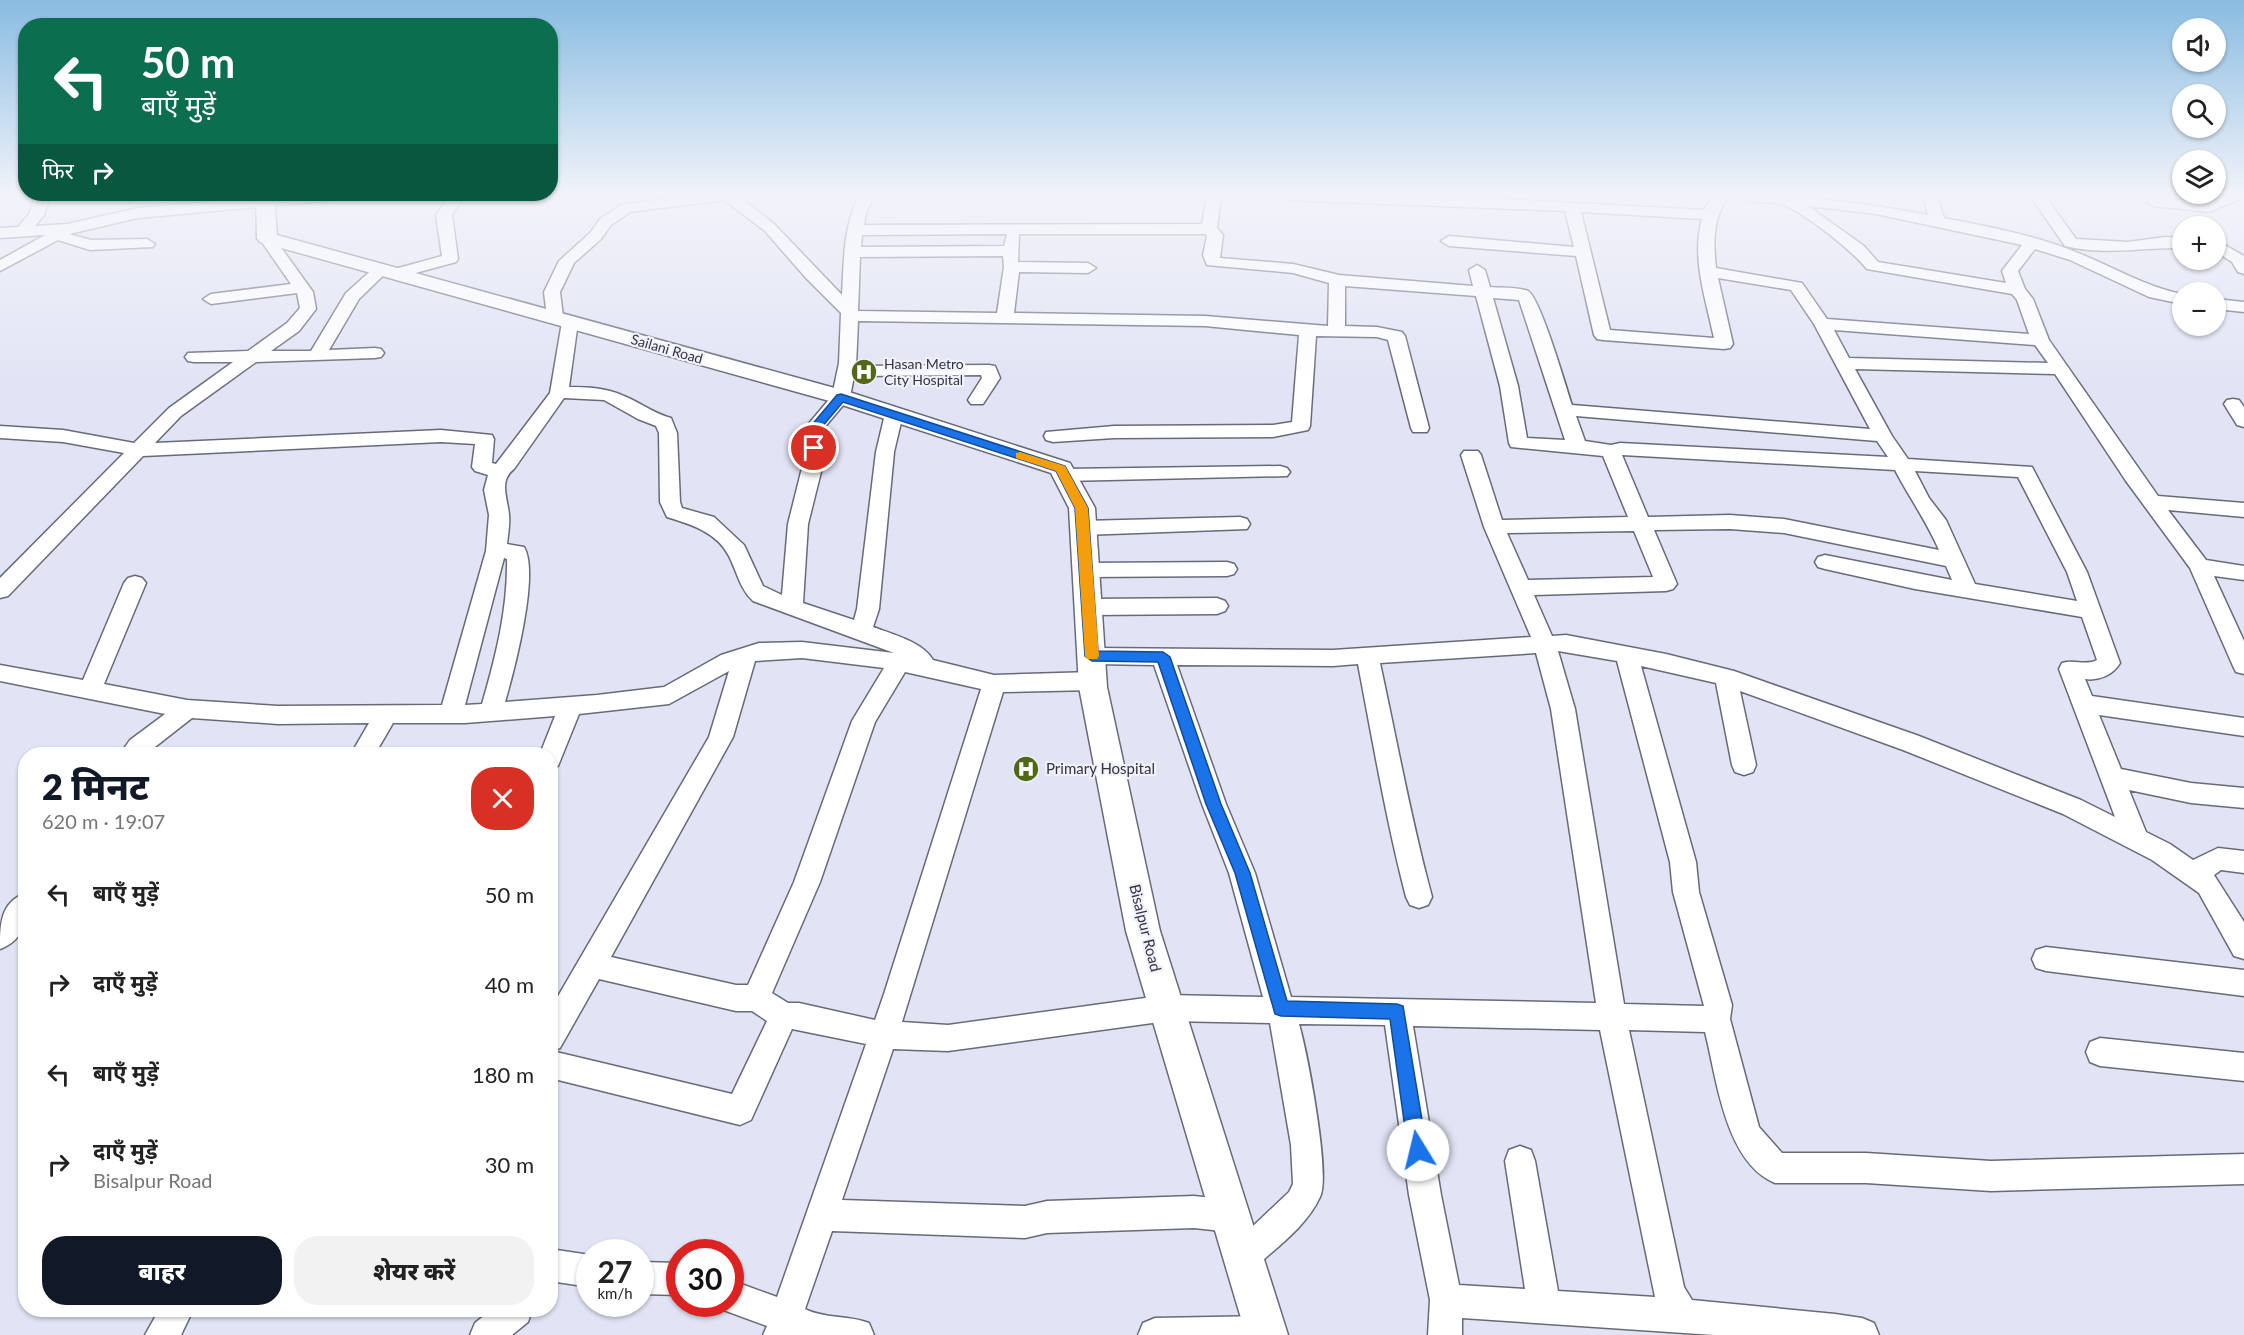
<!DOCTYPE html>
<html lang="hi">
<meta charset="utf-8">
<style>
body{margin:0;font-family:Lato,"Noto Sans Devanagari",sans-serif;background:#f2f2f2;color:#222;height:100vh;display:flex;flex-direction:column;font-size:22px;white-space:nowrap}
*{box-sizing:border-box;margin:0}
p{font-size:20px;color:#767676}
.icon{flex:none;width:33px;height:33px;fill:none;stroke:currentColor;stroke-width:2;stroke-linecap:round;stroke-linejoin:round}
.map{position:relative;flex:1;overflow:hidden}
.drawer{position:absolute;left:18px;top:747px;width:540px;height:570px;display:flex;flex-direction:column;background:#fff;border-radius:24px;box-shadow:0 2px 4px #0004}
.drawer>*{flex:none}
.hud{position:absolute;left:18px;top:18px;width:540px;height:183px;border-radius:24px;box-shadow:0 2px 4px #0004;background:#0b6e4f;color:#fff;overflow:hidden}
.tools{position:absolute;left:2172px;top:18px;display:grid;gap:12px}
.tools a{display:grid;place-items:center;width:54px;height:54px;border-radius:50%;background:#fff;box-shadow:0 2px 4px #0004;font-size:30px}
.speed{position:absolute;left:576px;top:1239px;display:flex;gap:12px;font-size:30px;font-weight:700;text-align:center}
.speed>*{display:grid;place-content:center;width:78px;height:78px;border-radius:50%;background:#fff;box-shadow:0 2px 4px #0004;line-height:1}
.speed small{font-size:15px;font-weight:400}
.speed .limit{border:9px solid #d22;background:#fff;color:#111}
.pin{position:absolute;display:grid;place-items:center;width:51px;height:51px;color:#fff;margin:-26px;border:3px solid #fff;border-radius:50%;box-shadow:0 2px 6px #0007}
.me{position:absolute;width:66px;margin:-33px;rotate:351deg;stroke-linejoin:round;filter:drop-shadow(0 0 4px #0008)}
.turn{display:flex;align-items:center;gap:21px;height:126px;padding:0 24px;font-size:27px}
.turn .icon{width:78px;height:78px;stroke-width:2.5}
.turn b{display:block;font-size:42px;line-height:51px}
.then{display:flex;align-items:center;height:57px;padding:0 24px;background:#0003;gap:12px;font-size:22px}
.round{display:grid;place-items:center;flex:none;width:63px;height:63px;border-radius:24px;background:#f2f2f2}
.head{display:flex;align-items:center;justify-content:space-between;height:102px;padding:0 24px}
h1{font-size:36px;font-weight:800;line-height:45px;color:#111827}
.action{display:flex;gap:12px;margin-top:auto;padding:12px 24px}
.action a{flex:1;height:69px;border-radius:24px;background:#111827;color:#fff;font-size:24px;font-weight:800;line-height:69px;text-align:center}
.action a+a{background:#f2f2f2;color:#222}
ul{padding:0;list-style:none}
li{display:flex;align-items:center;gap:18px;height:90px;padding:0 24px}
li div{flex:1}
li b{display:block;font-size:22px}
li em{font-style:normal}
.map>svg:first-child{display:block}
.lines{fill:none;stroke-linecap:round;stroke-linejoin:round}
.minor-casing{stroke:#686a78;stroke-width:3}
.major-casing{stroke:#686a78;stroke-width:3}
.minor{fill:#fff;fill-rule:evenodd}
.major{fill:#fff;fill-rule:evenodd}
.route{fill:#1a73e8;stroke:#114b97;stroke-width:1.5}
.slow{fill:#f59e0b}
.labels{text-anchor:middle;stroke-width:4.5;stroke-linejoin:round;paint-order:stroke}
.far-street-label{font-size:14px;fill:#34353b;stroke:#eff1fe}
.far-poi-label{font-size:14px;fill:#34353b;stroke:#eff1fe;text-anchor:start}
.poi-label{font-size:15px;fill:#34353b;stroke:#eff1fe;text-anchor:start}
.street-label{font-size:15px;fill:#34353b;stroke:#eff1fe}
</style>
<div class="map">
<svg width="2244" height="1335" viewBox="0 0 2244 1335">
<rect width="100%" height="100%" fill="#e1e4f4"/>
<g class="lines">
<g class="minor-casing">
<path id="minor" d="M 35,196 L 50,196 L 44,215 L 35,226 L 67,224 L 138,208 L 280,196 L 341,196 L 334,200 L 138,218 L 69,234 L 91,240 L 147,239 L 155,244 L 153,247 L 90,250 L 58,240 L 0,271 L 0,260 L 45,235 L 0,238 L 0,228 L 18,227 L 29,214 Z
M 450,196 L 465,196 L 452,215 L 458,259 L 456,262 L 397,278 L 391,276 L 389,273 L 391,270 L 442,256 L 436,215 Z
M 684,196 L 739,196 L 775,225 L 842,295 C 844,261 843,227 859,196 L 874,196 L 866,213 L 864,225 L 1202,224 L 1207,196 L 1221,196 L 1217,228 L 1223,235 L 1220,258 L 1293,264 L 1339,275 L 1473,286 L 1469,270 L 1477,265 L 1485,270 L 1490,287 C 1501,288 1517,287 1528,291 C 1540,297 1566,387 1572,405 L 1870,429 L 1814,324 L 1791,290 L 1718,278 L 1733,344 L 1730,348 L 1724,349 L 1603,340 L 1597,339 L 1594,335 L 1576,256 L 1449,246 L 1441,241 L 1449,236 L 1574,247 L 1565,211 L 1288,200 L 1281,196 L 1501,199 L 1704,210 L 1713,196 L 1728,196 C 1713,219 1713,241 1716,268 L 1802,283 L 1827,319 L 2029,334 L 2017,300 L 2012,294 L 1867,269 C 1847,246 1814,221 1787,206 C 1775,199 1753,207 1743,196 C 1806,196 1866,203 1928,215 L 1923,196 L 1937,196 L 1944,218 C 1990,227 2040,236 2083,255 C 2117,269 2147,287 2182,294 L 2182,304 L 2149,297 L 2070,260 L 2035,249 L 2018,271 L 2025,289 L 2033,299 L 2049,340 L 2158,496 L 2244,503 L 2244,517 L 2168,510 L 2206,560 L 2244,566 L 2244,580 L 2214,576 L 2244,641 L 2244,674 L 2236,672 L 2233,666 L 2190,568 L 2126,481 L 2055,374 L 1855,369 L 1892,436 L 1908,459 L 2032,467 L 2087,572 L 2120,663 C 2113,675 2099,681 2085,679 L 2092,696 L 2244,718 L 2244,736 L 2099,715 L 2121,769 L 2191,783 L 2244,788 L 2244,808 L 2191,803 L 2129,790 L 2146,832 L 2170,844 L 2193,860 L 2218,848 L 2244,851 L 2244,873 L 2221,870 L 2214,875 L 2244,922 L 2244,959 L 2234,956 L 2199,893 L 2152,860 L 2063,814 L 1903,750 L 1740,691 L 1756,765 L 1753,772 L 1744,775 L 1735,772 L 1732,765 L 1716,683 L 1641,666 L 1696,862 L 1699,892 L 1732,1005 L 1730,1019 L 1759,1127 L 1782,1153 L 1866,1153 L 1991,1161 L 2244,1154 L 2244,1184 L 1991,1191 L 1866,1183 L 1775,1183 C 1725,1162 1717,1079 1705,1032 L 1629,1030 L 1684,1287 L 1692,1300 L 1835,1314 L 1862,1318 L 1874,1323 L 1879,1335 L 1714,1335 L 1462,1318 L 1462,1335 L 1428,1335 L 1430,1300 L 1409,1195 L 1385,1025 L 1299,1024 C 1307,1052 1331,1175 1320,1197 C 1307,1226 1277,1247 1254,1268 L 1243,1273 L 1232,1268 L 1227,1257 L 1232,1246 L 1289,1192 L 1293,1184 L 1291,1145 L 1270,1023 L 1167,1021 L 948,1051 L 893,1049 L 842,1200 L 1025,1206 L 1047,1201 L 1194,1196 L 1231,1200 L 1242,1205 L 1247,1216 L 1242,1227 L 1231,1232 L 1194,1228 L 1047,1233 L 1025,1238 L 832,1231 L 805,1309 C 825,1319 848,1315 869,1323 L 874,1335 L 763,1335 L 767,1326 L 718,1308 L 717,1304 L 730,1304 L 730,1280 L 777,1297 L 866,1044 L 792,1029 L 751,1120 L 740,1125 L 550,1078 L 550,1010 L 709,737 L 729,671 L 669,704 L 579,714 L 558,766 L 550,768 L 550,754 L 540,754 L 555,716 L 465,723 L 393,723 L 375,754 L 351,754 L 369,723 L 278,724 L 192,718 L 146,754 L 120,754 L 130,740 L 165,714 L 0,681 L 0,665 L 83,680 L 124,583 L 128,578 L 135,576 L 142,578 L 146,583 L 104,684 L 187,700 L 278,706 L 442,705 L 486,551 L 489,515 L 484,490 L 488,475 L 475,471 L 472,467 L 475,444 L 441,442 L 143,456 L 8,596 L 0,598 L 0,578 L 124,453 L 63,442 L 0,438 L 0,426 L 63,430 L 134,443 L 169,408 L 233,362 L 194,362 L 188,361 L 185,357 L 188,353 L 248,351 L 287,323 L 300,308 L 297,293 L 211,304 L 203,299 L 211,294 L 291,284 L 259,238 L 267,233 L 272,235 L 313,292 L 316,309 L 299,331 L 271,351 L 311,351 L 346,293 L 376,266 L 382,264 L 390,269 L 359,299 L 329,350 L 375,348 L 381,349 L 384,353 L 381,357 L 375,358 L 256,362 L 181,416 L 155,443 L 441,430 L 492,435 L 494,439 L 492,463 L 496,464 L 550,393 L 562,322 L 570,317 L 578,322 L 569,387 C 588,387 607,388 624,396 C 641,403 653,413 671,418 L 677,433 L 680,502 L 682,508 L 714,517 L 744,545 L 763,586 L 782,595 L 788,524 L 802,468 L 806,427 L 832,396 L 839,363 L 841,313 L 806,278 L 765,231 L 724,200 L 630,212 L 611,225 L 601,239 L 574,263 L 560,292 L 563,317 L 561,321 L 555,322 L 547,317 L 544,292 L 559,261 L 590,233 L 600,219 L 621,205 ZM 1808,206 L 1876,214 L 2022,245 L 2002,271 L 2006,283 L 1878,262 L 1864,246 ZM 1581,212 L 1702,219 C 1691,257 1706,300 1714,338 L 1610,330 ZM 1007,234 L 1004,246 L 861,247 L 862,235 ZM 1019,234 L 1205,234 L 1207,236 L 1203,255 L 1207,265 L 1293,273 L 1329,283 L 1328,326 L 1205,316 L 1014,313 L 1019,272 L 1088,273 L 1096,268 L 1088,263 L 1018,262 ZM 1003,256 L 1004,267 L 997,313 L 858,311 L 860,257 ZM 1345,286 L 1476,296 L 1500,386 L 1509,443 L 1511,447 L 1603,456 L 1628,517 L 1502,520 L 1481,455 L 1478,451 L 1464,451 L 1461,455 L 1484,527 L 1531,637 L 1333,650 L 1092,648 L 1084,650 L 1081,656 L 1084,662 L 1092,664 L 1154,665 L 1202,804 L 1229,873 L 1263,997 L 1167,995 L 948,1025 L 902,1022 L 1003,692 L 1093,690 L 1101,687 L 1104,681 L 1101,675 L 1093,672 L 994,675 L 933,660 C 923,642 892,634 873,627 L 879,609 L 894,452 L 903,414 L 900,410 L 888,410 L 885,414 L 876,452 L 857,609 L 854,620 L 803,603 L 808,524 L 822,468 L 824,428 L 850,397 L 854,376 L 981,375 L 982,378 L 968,400 L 971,404 L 983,404 L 1000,378 L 995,366 L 989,365 L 856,366 L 858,321 L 1205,326 L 1299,335 L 1292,422 L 1273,425 L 1114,426 L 1046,432 L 1044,436 L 1046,440 L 1053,442 L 1114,438 L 1273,437 L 1308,430 L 1310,426 L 1316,336 L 1377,337 L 1388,340 L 1411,428 L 1413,432 L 1427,432 L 1429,428 L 1405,336 L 1402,332 L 1377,327 L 1345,326 ZM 1493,298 L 1519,300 L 1565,440 L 1527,438 L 1518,386 ZM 1834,330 L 2035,345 L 2048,363 L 1849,358 ZM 564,398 L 604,400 L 638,419 L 656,426 L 659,433 L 660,502 L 667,517 C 690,524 717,532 729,556 C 737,572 740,589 753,601 L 894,653 L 802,642 L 759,643 L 721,655 L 664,687 L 597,695 L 505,702 C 514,671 540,573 524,547 L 507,544 C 508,535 510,524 509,515 C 508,499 498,481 514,469 ZM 1576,416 L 1877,441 L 1888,457 L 1620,443 L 1611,445 L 1585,441 ZM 1622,455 L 1895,470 C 1909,497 1927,522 1939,550 L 1784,519 L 1730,515 L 1648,517 ZM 1915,471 L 2018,477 L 2067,572 L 2077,601 L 1975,584 L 1946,520 L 1929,498 ZM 1730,529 L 1784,533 L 1946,566 L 1952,580 L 1825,555 L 1818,557 L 1815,562 L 1818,567 L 1825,569 L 1915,589 L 2082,617 L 2097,660 C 2086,666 2074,659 2062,663 L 2059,669 L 2115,817 L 2081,800 L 1919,736 L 1734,671 L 1666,654 L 1566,635 L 1552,636 L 1534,595 L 1666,591 L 1673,589 L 1677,584 L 1654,530 ZM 1634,531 L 1653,577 L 1528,580 L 1507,533 ZM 504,558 L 507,559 C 508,608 496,656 482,704 L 465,705 ZM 1558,651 L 1617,661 L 1670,862 L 1673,892 L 1704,1006 L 1624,1004 L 1575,709 ZM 1536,653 L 1551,709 L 1596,1003 L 1291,997 L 1255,873 L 1226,804 L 1177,665 L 1333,666 L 1358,664 C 1373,742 1386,820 1406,897 L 1410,905 L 1419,908 L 1428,905 L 1432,897 C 1411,820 1397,741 1380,663 ZM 802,658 L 884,668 L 852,721 L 794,882 L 748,985 L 736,985 L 611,957 L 733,737 L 755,661 ZM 905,672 L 981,689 L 884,994 L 875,1020 L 799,1003 L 788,1003 L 772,993 L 820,882 L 875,722 ZM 599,979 L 736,1011 L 752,1011 L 767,1021 L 732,1094 L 552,1051 L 560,1048 ZM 1413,1026 L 1600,1030 L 1655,1297 L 1558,1291 L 1535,1161 L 1531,1150 L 1520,1146 L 1509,1150 L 1505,1161 L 1525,1289 L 1459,1285 L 1441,1195 Z
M 2030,196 L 2045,196 L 2076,239 L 2128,242 L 2165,237 L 2182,238 L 2182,248 C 2144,247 2104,256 2065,246 Z
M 2223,196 L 2244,197 L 2209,212 L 2154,206 L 2147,202 L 2154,198 L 2207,202 Z
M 2216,240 L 2244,256 L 2244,274 L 2238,272 L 2232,262 L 2216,252 Z
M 2216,299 L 2244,302 L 2244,312 L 2216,309 Z
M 2233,399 L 2239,400 L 2244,407 L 2244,427 L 2237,425 L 2224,404 L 2227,400 Z
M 1280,466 L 1287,468 L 1290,472 L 1287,476 L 1065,481 L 1058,479 L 1055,475 L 1058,471 L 1065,469 Z
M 1240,517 L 1247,519 L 1250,524 L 1247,529 L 1083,535 L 1076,533 L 1073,528 L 1076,523 L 1083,521 Z
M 1227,562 L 1234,564 L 1237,569 L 1234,574 L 1227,576 L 1086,577 L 1079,575 L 1076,570 L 1079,565 L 1086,563 Z
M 1217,598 L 1225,601 L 1228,606 L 1225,611 L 1217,614 L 1088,615 L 1080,612 L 1077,607 L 1080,602 L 1088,599 Z
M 26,893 C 26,917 27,939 0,949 C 0,925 0,902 26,893 Z
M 2046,947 L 2244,970 L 2244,996 L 2046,971 L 2036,968 L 2032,959 L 2036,950 Z
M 2100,1038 L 2244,1053 L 2244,1081 L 2100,1066 L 2090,1062 L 2086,1052 L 2090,1042 Z
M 550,1249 L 590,1255 L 590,1287 L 550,1281 Z
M 640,1262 L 680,1263 L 680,1295 L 640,1294 Z
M 159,1310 L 193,1310 L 181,1335 L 145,1335 Z
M 491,1310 L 532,1310 L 528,1322 L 512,1335 L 470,1335 L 475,1323 Z
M 1267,1316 L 1279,1321 L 1283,1335 L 1138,1335 L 1143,1323 L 1155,1318 Z"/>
</g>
<g class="major-casing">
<path id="major" d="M 256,196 L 274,196 L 277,235 L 849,392 L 1070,463 L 1095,508 L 1107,687 L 1160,931 L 1288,1335 L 1246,1335 L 1126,931 L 1079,687 L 1069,508 L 1051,473 L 833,402 L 260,242 L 257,238 Z"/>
</g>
<use href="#minor" class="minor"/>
<use href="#major" class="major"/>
</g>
<linearGradient id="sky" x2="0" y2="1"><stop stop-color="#89bce1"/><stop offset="0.51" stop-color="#f2f3fa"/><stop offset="1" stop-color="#f2f3fa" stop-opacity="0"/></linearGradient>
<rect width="2244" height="383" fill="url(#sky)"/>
<path class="route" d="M 841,394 L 1065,466 L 1088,508 L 1098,651 L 1163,652 L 1170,657 L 1221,804 L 1250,873 L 1287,1001 L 1397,1004 L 1403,1006 L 1427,1150 L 1424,1156 L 1418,1159 L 1411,1156 L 1408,1150 L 1390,1019 L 1281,1016 L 1275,1014 L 1235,873 L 1206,804 L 1158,662 L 1092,661 L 1085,656 L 1075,508 L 1056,471 L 843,402 L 821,428 L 818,450 L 810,450 L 810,427 L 837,395 Z"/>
<path class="slow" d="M 1020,452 L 1065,466 L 1088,508 L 1099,656 L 1097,659 L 1087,659 L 1085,656 L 1075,508 L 1056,471 L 1016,458 L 1016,453 Z"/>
<defs>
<g id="hospital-disc" transform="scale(1.35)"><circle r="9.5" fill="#536816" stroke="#eff1fe"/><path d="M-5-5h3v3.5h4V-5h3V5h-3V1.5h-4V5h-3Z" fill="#fff"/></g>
</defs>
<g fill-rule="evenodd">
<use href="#hospital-disc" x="864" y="372"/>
<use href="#hospital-disc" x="1026" y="769"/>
</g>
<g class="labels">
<g class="far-street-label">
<text transform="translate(667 349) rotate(16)" y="5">Sailani Road</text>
</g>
<g class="far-poi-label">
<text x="884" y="369">Hasan Metro<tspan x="884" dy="16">City Hospital</tspan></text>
</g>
<g class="poi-label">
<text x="1046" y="774">Primary Hospital</text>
</g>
<g class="street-label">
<text transform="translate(1145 928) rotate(76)" y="5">Bisalpur Road</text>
</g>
</g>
</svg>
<div class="tools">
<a><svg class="icon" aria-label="sound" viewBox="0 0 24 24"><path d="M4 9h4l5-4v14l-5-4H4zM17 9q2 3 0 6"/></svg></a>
<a><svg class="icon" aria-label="search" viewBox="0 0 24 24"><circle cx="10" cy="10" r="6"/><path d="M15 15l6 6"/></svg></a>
<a><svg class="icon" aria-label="layers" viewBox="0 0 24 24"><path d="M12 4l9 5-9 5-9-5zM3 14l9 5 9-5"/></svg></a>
<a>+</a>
<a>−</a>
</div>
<div class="speed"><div>27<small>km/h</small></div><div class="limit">30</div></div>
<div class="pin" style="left:814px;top:448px;background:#d93025"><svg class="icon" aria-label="arrive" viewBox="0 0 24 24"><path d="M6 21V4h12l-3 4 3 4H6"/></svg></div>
<svg class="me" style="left:1418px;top:1150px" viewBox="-20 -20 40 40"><circle r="19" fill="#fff"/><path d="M0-13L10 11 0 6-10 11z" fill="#1a73e8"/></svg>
<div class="hud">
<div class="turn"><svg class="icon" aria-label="left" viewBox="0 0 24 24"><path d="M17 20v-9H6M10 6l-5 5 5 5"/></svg><div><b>50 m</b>बाएँ मुड़ें</div></div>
<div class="then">फिर<svg class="icon" aria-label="right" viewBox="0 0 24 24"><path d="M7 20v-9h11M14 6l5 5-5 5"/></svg></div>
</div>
<section class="drawer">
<div class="head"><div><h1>2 मिनट</h1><p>620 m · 19:07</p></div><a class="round" style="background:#d93025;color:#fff"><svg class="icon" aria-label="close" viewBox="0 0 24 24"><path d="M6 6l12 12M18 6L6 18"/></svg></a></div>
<ul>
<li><svg class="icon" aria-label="left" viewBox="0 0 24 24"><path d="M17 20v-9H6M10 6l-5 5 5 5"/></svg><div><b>बाएँ मुड़ें</b></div><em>50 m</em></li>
<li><svg class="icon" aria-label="right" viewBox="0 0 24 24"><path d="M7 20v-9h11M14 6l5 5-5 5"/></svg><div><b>दाएँ मुड़ें</b></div><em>40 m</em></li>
<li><svg class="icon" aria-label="left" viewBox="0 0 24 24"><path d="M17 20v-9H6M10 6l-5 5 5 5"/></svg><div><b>बाएँ मुड़ें</b></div><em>180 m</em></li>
<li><svg class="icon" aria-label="right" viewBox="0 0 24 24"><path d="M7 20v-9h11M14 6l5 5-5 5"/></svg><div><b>दाएँ मुड़ें</b><p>Bisalpur Road</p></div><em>30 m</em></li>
</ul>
<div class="action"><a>बाहर</a><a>शेयर करें</a></div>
</section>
</div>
